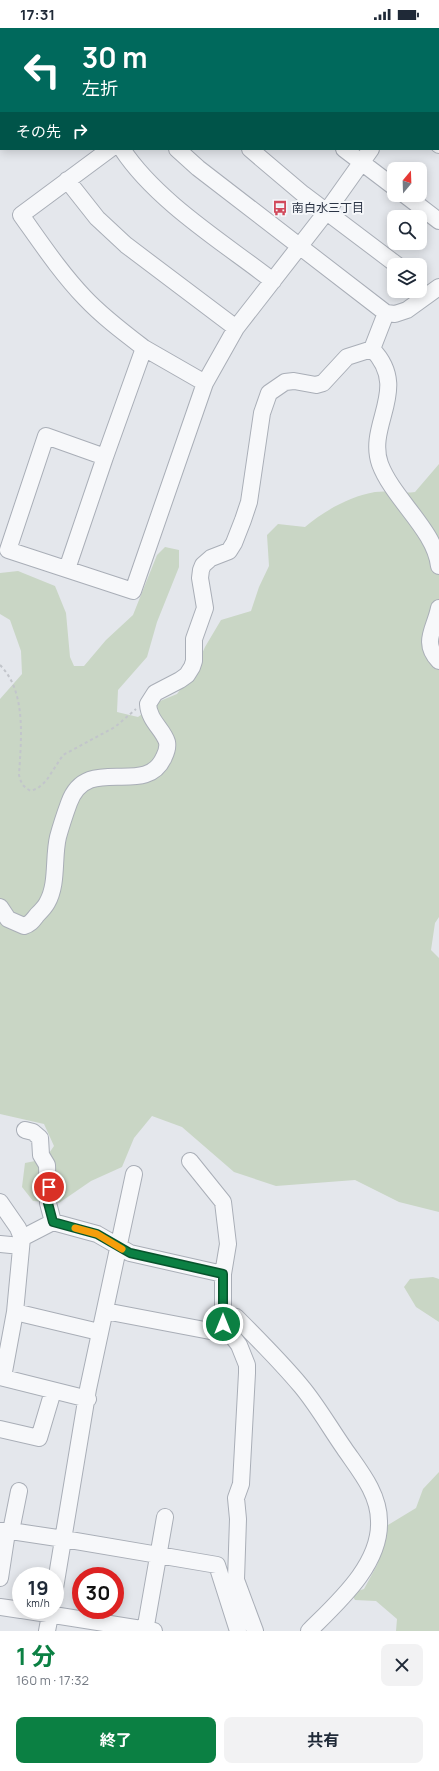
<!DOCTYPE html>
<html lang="ja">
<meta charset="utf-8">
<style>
body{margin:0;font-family:Manrope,"Noto Sans JP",sans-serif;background:#f2f2f3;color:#1f2937;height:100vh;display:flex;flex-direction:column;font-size:15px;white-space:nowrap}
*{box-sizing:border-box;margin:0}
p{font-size:13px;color:#747a83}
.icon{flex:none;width:22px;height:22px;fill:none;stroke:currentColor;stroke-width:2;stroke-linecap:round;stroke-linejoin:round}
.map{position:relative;height:1603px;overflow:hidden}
.panel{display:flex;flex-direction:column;background:#fff;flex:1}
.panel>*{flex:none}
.top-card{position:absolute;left:0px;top:0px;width:439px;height:122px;box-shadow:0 2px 10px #0003;background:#00695c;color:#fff;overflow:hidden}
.needle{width:26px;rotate:19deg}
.tools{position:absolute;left:387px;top:134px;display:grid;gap:8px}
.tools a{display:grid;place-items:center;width:40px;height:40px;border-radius:8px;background:#fff;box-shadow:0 2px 10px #0003;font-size:20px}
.speed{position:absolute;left:12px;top:1539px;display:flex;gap:8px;font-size:20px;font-weight:700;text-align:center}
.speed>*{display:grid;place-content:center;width:52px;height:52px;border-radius:50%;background:#fff;box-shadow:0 2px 10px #0003;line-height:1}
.speed small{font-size:10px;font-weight:400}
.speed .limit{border:6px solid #d22;background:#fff;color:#111}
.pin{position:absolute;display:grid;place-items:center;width:34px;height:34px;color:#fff;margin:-17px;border:2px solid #fff;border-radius:50%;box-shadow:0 1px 4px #0007}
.me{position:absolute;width:44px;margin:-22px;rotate:0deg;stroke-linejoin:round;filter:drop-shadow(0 0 3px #0008)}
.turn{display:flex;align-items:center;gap:14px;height:84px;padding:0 16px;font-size:18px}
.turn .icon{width:52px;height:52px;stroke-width:2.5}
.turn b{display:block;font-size:28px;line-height:34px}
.then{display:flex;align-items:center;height:38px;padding:0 16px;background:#0003;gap:8px;font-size:15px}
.round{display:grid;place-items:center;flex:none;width:42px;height:42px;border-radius:8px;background:#f2f2f3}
.headline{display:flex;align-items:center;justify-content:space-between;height:68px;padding:0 16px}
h1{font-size:24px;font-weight:700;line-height:30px;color:#0b8043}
.cta{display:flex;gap:8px;margin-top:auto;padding:8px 16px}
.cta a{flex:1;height:46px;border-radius:8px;background:#0b8043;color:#fff;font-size:16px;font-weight:700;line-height:46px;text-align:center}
.cta a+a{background:#f2f2f3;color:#1f2937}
.status{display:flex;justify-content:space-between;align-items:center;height:28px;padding:0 20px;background:#fff;direction:ltr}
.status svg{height:11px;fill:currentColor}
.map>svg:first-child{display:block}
.green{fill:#c9d6c5}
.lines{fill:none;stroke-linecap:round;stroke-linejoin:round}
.minor-casing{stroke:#a9aeb7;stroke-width:18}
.path{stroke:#c2c5cb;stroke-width:2;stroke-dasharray:3 3;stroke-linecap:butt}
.minor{stroke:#f7f8fa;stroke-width:16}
.route-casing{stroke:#07532c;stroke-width:10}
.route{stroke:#0b8043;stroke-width:7}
.slow{stroke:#f59e0b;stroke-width:7}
.labels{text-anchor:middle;stroke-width:4;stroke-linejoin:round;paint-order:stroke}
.poi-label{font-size:12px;fill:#2b3445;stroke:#f4f6f9;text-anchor:start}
</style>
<div class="status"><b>17:31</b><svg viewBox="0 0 49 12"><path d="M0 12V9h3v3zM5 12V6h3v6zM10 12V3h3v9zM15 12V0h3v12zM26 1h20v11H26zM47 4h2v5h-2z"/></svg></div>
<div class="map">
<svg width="439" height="1603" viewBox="0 0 439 1603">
<rect width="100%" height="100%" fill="#e4e7ec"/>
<path class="green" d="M 439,436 L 439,889 L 435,895 L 431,922 L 439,930 L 439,1184 L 399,1174 L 355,1152 L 276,1158 L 234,1144 L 182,1099 L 152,1088 L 134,1110 L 122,1139 L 91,1153 L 59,1175 L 33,1173 L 22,1159 L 25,1135 L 45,1131 L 54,1118 L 44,1096 L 0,1086 L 0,671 L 22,646 L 21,623 L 10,592 L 0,586 L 0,545 L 18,543 L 55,558 L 66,585 L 70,629 L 74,638 L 84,638 L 106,612 L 133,587 L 157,527 L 165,519 L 179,522 L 179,539 L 157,594 L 147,629 L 118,662 L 117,684 L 138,689 L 160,673 L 177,666 L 196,639 L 205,619 L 221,592 L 251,583 L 259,559 L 269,538 L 267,507 L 278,496 L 305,499 C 324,483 350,468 375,464 C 389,462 402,466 415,464 Z
M 433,1249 L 439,1251 L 439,1294 L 416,1279 L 404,1259 L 410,1251 Z
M 439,1444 L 439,1603 L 396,1603 L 397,1591 L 376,1573 L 355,1572 L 351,1565 L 364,1561 L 377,1537 L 388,1497 L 416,1480 L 423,1461 Z"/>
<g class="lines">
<g class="minor-casing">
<path id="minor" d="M 2,0 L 3,1
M 109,0 L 110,1
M 162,0 L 163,1
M 391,0 L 392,1
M 222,1 L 223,0
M 290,1 L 291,0
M 438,36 L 439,37
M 438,116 L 439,117
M 110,121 L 21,187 C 41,215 61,245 85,270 C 103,289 123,304 144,320
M 122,121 C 156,173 224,215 273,253
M 177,121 L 198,140 L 386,285 L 395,286 L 407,282 L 439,259
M 250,121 L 303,166 L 397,237
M 344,121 L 394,159
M 67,152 L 97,190 L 126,217 L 236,300
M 405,167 L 439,193
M 386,285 L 372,321 C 411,361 366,396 380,436 C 393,471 435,502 439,538
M 105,429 L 144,320 L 205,355
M 67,541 L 105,429 L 46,408 L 8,522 L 133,563 L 205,355 L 236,300 L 327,183 L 371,121
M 439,580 C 435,601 421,614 439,633
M 0,879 L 8,891 L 24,898 C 31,896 33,892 37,887 C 41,883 45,879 47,875 C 58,856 53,830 58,809 C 61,798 65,786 69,775 C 87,724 146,771 164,729 C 166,725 168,719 167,714 C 163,701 149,693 148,676 L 155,665 L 180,652 L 187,647 L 192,639 L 194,633 L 194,611 L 205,580 L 200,550 L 201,542 L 203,537 L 211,530 L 229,523 L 234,515 L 243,492 L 249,474 L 262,385 L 269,365 L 285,354 L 294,353 L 316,357 L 323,355 L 347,329 L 372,321
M 25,1102 L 33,1104 L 40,1110 L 41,1127 L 47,1137 L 48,1175 L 53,1194
M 190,1133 L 223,1174 L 228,1216 L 223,1246 L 223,1296 L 239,1317 L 247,1337 L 247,1345 L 241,1456 L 236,1470 L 238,1491 L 236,1552 L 255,1603
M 0,1174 L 18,1200 L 22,1210
M 0,1216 L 21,1218
M 105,1283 L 231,1307
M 15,1284 L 99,1304
M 223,1296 L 236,1289 C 258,1311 281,1334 301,1358 C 317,1377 330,1400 344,1420 C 359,1442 379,1465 379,1493 C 381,1537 337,1575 309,1603
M 0,1349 L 88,1371
M 3,1349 L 15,1284 L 22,1210 L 53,1194 L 97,1206 L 130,1225 L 223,1246
M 0,1401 L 39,1410 L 53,1363
M 0,1503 L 11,1503 L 64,1511 L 217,1537 L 238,1603
M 11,1503 L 19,1463
M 0,1550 L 7,1504
M 55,1560 L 88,1361 L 134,1146
M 0,1579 L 21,1582
M 22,1582 L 154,1603
M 47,1603 L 51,1582
M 145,1603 L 165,1489"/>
</g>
<path class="path" d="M 0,637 C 27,664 21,712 19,747 C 21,755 23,759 31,763 L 38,760 L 46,753 L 63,727 L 115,699 L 136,681"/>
<use href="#minor" class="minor"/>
</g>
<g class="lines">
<g class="route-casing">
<path id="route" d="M 49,1159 L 48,1175 L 53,1194 L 97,1206 L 130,1225 L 223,1246 L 223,1296"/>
</g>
<use href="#route" class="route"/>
<path class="slow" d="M 75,1200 L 97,1206 L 122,1221"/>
</g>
<defs>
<g id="bus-bare" transform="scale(1.2)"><path d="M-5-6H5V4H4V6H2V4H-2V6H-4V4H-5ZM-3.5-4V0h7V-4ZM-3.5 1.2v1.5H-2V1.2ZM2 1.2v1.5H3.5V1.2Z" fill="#d1495b" stroke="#f4f6f9" stroke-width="2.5" paint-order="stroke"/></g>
</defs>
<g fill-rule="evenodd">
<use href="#bus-bare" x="280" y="180"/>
</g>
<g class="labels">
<g class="poi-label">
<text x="292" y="184">南白水三丁目</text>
</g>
</g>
</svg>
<div class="tools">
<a><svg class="needle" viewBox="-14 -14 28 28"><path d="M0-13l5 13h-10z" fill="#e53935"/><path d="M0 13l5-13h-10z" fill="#747a83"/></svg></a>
<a><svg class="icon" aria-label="search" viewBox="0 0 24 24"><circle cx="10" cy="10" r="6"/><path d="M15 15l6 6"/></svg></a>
<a><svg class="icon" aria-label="layers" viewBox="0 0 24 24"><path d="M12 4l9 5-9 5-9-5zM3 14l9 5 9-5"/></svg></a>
</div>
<div class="speed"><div>19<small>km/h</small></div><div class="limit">30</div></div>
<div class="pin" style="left:49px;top:1159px;background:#d93025"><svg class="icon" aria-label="arrive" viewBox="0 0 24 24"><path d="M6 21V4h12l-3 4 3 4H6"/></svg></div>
<svg class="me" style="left:223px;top:1296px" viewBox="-20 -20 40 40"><circle r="17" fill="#0b8043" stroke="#fff" stroke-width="3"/><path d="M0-11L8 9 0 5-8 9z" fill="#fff"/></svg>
<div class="top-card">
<div class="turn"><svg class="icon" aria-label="left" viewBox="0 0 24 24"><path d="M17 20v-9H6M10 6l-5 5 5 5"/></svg><div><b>30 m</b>左折</div></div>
<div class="then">その先<svg class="icon" aria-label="right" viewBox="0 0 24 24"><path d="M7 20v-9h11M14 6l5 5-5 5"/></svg></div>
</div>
</div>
<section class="panel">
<div class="headline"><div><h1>1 分</h1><p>160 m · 17:32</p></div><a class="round"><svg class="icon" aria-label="close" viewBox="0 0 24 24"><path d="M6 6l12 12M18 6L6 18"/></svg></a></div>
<div class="cta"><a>終了</a><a>共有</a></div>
</section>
